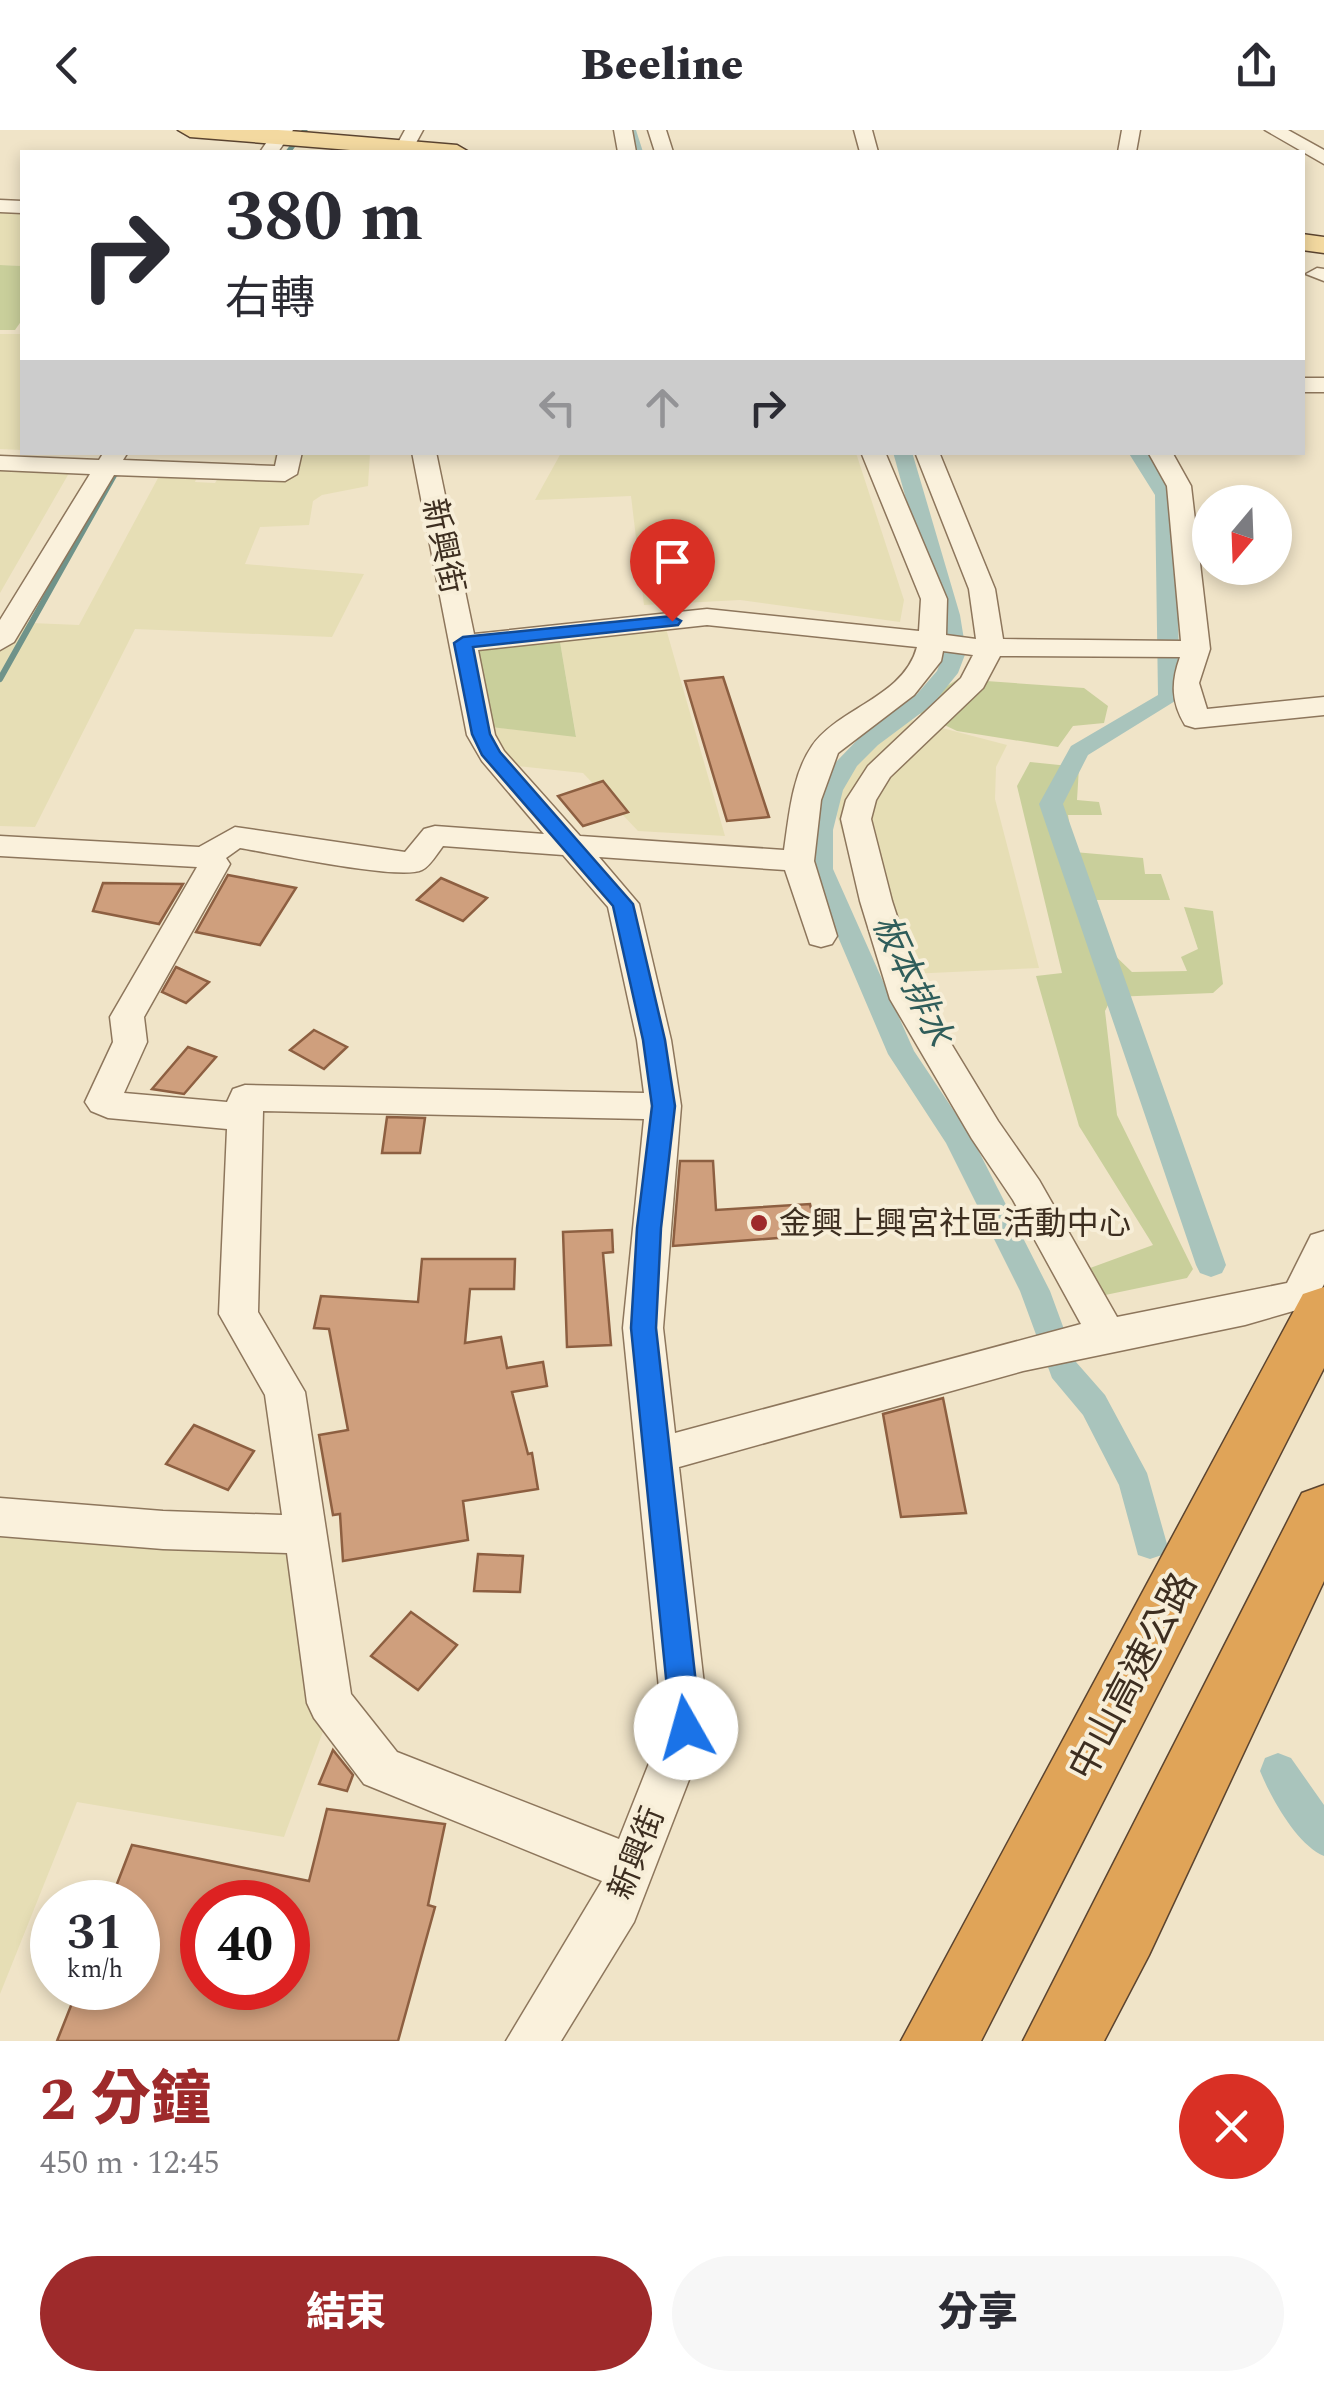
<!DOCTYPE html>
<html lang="zh-TW">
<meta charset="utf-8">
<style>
body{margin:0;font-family:Spectral,"Noto Sans TC",serif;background:#f7f7f7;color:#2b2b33;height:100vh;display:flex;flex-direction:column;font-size:38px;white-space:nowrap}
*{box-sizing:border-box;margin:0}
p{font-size:32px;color:#7c7c81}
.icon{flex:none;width:55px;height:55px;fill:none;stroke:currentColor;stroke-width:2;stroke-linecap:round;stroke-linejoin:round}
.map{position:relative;height:1911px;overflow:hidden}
.drawer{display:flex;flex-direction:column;background:#fff;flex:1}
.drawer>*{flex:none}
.banner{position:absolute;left:20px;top:20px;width:1285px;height:305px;border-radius:0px;box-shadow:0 5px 15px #0003;background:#fff;color:#2b2b33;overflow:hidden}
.needle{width:65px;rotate:199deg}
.fabs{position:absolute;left:1192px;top:355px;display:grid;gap:20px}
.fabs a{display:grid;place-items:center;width:100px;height:100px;border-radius:50%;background:#fff;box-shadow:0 5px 15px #0003;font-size:50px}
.speed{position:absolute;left:30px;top:1750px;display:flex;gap:20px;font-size:50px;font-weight:700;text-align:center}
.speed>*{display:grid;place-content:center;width:130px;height:130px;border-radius:50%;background:#fff;box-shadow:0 5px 15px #0003;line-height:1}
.speed small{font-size:25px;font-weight:400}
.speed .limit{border:15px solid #d22;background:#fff;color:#111}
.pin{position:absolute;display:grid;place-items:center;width:85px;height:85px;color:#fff;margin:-102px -42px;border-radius:50% 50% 50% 0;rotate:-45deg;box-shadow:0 0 10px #0007}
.pin .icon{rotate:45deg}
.me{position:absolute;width:110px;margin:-55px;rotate:353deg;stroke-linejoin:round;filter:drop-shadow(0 0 8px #0008)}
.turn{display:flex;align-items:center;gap:35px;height:210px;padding:0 40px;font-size:45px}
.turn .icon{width:130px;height:130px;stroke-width:2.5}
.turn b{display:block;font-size:70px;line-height:85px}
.lanes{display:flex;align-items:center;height:95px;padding:0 40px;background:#0003;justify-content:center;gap:50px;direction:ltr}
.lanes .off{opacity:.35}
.round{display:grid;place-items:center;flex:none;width:105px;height:105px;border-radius:52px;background:#f7f7f7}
.summary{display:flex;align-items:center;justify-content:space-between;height:170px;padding:0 40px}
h1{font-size:60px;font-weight:800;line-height:75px;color:#9e2a2b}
.primary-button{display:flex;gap:20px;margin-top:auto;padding:20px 40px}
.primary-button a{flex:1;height:115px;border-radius:60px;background:#9e2a2b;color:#fff;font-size:40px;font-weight:800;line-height:115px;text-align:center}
.primary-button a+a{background:#f7f7f7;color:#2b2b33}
header{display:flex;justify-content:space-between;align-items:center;height:130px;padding:0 40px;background:#fff;font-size:45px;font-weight:800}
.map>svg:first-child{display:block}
.farmland{fill:#e6deb5}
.green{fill:#c9cf9b}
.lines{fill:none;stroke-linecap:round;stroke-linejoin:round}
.stream-far1{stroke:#6f938a;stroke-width:5}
.stream{stroke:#6f938a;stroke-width:6}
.canal{fill:#a9c4bc;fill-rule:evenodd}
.building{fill:#cf9f7d;stroke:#8d5f41;stroke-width:2.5;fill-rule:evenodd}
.minor-casing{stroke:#8d765c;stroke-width:3}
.major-casing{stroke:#5b4430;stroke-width:3}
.highway-casing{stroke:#5b4430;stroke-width:3}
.minor{fill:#faf1dc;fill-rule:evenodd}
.major{fill:#f3d9a0;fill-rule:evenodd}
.highway{fill:#e0a458;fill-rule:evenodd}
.route{fill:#1a73e8;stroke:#114b97;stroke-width:2.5}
.poi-dot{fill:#9e2a2b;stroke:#f7eed8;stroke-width:4}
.labels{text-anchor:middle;stroke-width:8;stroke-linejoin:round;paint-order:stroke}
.street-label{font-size:32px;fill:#3d2e20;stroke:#f7eed8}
.poi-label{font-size:32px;fill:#3d2e20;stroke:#f7eed8;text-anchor:start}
.water-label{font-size:35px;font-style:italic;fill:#2f5d5a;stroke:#f7eed8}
.near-street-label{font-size:38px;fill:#3d2e20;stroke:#f7eed8}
</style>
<header><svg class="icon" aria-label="back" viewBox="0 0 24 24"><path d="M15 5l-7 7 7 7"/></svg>Beeline<svg class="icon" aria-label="share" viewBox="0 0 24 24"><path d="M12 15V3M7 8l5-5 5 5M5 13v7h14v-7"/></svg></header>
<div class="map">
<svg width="1324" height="1911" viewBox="0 0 1324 1911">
<rect width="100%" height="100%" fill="#f0e4c8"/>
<path class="farmland" d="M 0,79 L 22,80 L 22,136 L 0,135 Z
M 0,204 L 22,204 L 22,320 L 0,319 Z
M 275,323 L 370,323 L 368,356 L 322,365 L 313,371 L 309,395 L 260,397 L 245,434 L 364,444 L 332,507 L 135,499 L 35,697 L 0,696 L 0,504 L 7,492 L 79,495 L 165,335 L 201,336 L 195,352 L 215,353 L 224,338 L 267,338 L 273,335 Z
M 561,323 L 856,323 L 904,470 L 900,492 L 740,470 L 644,475 L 631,366 L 535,370 Z
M 0,328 L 76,331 L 0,463 Z
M 663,488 L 725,706 L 638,701 L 583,643 L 507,635 L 473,595 L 576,606 L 557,494 Z
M 900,587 L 1007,615 L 996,637 L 995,669 L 1039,838 L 887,845 L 837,686 L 841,658 L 851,637 Z
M 0,1379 L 290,1404 L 331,1580 L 284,1707 L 77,1672 L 0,1864 Z"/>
<path class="green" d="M 0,135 L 22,136 L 22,190 L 15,200 L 0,200 Z
M 557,494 L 576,607 L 473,595 L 459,507 Z
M 958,549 L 1084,558 L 1108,576 L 1104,593 L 1073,596 L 1058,617 L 957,601 L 911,579 Z
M 1030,632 L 1079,637 L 1077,670 L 1099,672 L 1102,685 L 1068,685 L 1074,722 L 1143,728 L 1145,744 L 1161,744 L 1170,770 L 1091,770 L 1105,816 L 1132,842 L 1187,841 L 1181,827 L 1198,819 L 1184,777 L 1213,781 L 1223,854 L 1213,863 L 1112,867 L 1105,881 L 1117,985 L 1193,1139 L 1187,1148 L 1086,1169 L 1071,1145 L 1153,1115 L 1079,996 L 1036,846 L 1062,843 L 1017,656 Z"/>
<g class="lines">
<path class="stream-far1" d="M 288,22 L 305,0"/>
<path class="stream" d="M 0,549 L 117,340"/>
<path class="canal" d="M 622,0 L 636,0 L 643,22 L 629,22 Z
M 893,322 L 912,322 L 960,485 L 966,522 L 958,543 L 933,574 L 878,615 L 857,636 L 843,660 L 833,700 L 833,739 L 914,921 L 972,1008 L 1050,1161 L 1076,1232 L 1105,1265 L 1147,1343 L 1167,1414 L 1162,1425 L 1150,1429 L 1138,1425 L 1119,1355 L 1083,1285 L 1052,1248 L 1020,1161 L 946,1013 L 888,924 L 809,739 L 809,700 L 819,660 L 836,632 L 862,605 L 917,564 L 937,541 L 944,522 L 938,485 Z
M 1128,322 L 1147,322 L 1175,365 L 1180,568 L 1088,625 L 1063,674 L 1226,1135 L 1222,1143 L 1211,1147 L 1200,1143 L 1196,1135 L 1039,674 L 1071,616 L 1158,565 L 1155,365 Z
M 1278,1623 L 1291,1628 L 1324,1675 L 1324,1726 C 1297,1715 1271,1668 1260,1641 L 1265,1628 Z"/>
</g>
<path class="building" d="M 723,547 L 769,687 L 727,691 L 685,551 Z
M 603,651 L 628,682 L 583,696 L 558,666 Z
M 228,745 L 296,758 L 260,815 L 196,802 Z
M 441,748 L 487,768 L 463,791 L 417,770 Z
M 103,753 L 183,754 L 159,794 L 93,781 Z
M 176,837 L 209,852 L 186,873 L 162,862 Z
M 314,900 L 347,917 L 324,939 L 290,920 Z
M 188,917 L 216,927 L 184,964 L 152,959 Z
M 387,987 L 425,988 L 420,1023 L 382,1023 Z
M 680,1031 L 713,1031 L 716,1080 L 810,1074 L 817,1105 L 673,1116 Z
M 612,1100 L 613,1122 L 603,1123 L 611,1215 L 567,1217 L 563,1102 Z
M 422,1129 L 515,1129 L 514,1159 L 470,1159 L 465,1213 L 501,1207 L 507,1238 L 543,1232 L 547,1256 L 512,1262 L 528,1324 L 532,1323 L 538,1359 L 463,1371 L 468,1410 L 343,1431 L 340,1384 L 333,1385 L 319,1305 L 348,1300 L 329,1199 L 314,1198 L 321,1166 L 418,1172 Z
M 943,1268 L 966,1383 L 901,1387 L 883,1284 Z
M 194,1295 L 254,1321 L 228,1360 L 166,1334 Z
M 478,1424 L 523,1426 L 520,1462 L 474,1461 Z
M 411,1482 L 457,1515 L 418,1560 L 371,1526 Z
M 333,1620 L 353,1645 L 347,1661 L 319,1654 Z
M 327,1679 L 445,1694 L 428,1775 L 435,1777 L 398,1911 L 57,1911 L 78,1858 L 138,1858 L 138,1772 L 110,1772 L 132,1715 L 309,1751 ZM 202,1772 L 288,1772 L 288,1858 L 202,1858 Z"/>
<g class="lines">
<g class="minor-casing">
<path id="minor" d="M 275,0 L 293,0 L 278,22 L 260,22 Z
M 405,0 L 423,0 L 411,22 L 393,22 Z
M 614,0 L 632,0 L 636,22 L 618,22 Z
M 648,0 L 666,0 L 673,22 L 655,22 Z
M 854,0 L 872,0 L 878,22 L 860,22 Z
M 1122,0 L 1140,0 L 1136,22 L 1118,22 Z
M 1265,0 L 1288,0 L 1324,20 L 1324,34 Z
M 0,70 L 22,71 L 22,83 L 0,82 Z
M 1317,138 L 1324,139 L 1324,151 L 1306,144 Z
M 1302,248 L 1324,248 L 1324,262 L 1302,262 Z
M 104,322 L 128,322 L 123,330 L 275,336 L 278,322 L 302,322 L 297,344 L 285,351 L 114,345 L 14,512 L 0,520 L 0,490 L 90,344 L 0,340 L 0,326 L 99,330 Z
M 412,322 L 436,322 L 474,504 L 707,479 L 919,501 L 921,469 L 861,322 L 885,322 L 947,469 L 946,505 L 976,509 L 969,459 L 915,322 L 939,322 L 995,459 L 1003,509 L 1181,511 L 1167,356 L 1148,322 L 1172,322 L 1191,356 L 1210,519 L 1199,553 L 1207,579 L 1324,567 L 1324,585 L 1195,598 L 1185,595 C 1171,572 1171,552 1180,527 L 1000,526 L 983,558 L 890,647 L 876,670 L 871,689 L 892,771 L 924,869 L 998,991 L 1039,1050 L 1117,1187 L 1287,1153 L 1311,1105 L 1324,1101 L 1324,1154 L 1314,1175 L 1245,1195 L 1023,1241 L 679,1337 L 709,1598 L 634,1792 L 561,1911 L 506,1911 L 602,1751 L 364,1654 L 314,1588 L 307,1573 L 287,1423 L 163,1419 L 0,1406 L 0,1368 L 163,1381 L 282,1385 L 265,1265 L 219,1184 L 227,999 L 108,988 L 91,981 L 85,972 L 113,912 L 110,887 L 197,737 L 0,726 L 0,706 L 199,717 L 235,697 L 405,722 L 424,699 L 435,696 L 544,704 L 482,631 L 467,605 ZM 707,495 L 917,517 C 904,567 838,578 812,616 C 792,645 789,686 784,720 L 580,706 L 504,621 L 495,605 L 478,520 ZM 943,521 L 973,525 L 961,548 L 868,636 L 846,670 L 841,689 L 860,771 L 890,869 L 972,1009 L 1013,1070 L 1081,1194 L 675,1303 L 663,1198 L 681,976 L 671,910 L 639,774 L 599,727 L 785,740 L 810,814 L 821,817 L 832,814 L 837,806 L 814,731 L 821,670 L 838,623 L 914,565 L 941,531 ZM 443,716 L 563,725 L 608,777 L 637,910 L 644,963 L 245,955 L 233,959 L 227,972 L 124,963 L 147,912 L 144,887 L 230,734 L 226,728 L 240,718 C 271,723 400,751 422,740 C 430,736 437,724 443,716 ZM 263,981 L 644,989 L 623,1198 L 663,1598 L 619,1709 L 397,1622 L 351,1564 L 305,1262 L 258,1182 Z"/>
</g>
<g class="major-casing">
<path id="major" d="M 178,0 L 278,0 L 457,15 L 469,22 L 375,22 L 190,7 Z
M 1302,104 L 1324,107 L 1324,123 L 1302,120 Z"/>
</g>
<g class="highway-casing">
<path id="highway" d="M 1324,1157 L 1324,1238 L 981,1911 L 901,1911 L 1303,1164 Z
M 1324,1355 L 1324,1451 L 1149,1825 L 1104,1911 L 1023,1911 L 1302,1363 Z"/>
</g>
<use href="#minor" class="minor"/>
<use href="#major" class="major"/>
<use href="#highway" class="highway"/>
</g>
<path class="route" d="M 672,486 L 681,491 L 678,495 L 473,517 L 490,604 L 500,622 L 633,774 L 665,910 L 675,976 L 661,1098 L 656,1198 L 701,1598 L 696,1608 L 686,1612 L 675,1608 L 671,1598 L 631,1198 L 637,1098 L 652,976 L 643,910 L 613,776 L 482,625 L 472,604 L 454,513 L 463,507 Z"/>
<circle class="poi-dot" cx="759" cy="1093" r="10"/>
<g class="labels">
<g class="street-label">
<text transform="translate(444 416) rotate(78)" y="11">新興街</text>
<text transform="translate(636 1723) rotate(-68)" y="11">新興街</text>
</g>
<g class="poi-label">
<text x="779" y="1104">金興上興宮社區活動中心</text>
</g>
<g class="water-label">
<text transform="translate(913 850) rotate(65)" y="12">板本排水</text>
</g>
<g class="near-street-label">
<text transform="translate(1132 1546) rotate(-62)" y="13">中山高速公路</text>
</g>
</g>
</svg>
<div class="fabs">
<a><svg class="needle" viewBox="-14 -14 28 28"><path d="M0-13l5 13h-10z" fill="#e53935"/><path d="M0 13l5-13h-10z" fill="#7c7c81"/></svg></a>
</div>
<div class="speed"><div>31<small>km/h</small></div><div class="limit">40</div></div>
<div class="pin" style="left:672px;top:491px;background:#d93025"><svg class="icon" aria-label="arrive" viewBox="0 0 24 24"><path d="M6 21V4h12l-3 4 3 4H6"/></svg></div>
<svg class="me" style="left:686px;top:1598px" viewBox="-20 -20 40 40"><circle r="19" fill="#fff"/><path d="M0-13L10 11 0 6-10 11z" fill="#1a73e8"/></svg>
<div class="banner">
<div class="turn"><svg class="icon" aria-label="right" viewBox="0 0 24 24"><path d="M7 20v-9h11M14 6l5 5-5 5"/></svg><div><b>380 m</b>右轉</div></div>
<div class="lanes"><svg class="icon off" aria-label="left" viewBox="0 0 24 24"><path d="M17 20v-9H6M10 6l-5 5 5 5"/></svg><svg class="icon off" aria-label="ahead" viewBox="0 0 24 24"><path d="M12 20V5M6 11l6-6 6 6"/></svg><svg class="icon" aria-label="right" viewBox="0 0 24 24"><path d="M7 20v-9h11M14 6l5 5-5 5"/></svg></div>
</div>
</div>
<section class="drawer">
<div class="summary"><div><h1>2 分鐘</h1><p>450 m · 12:45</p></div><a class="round" style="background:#d93025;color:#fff"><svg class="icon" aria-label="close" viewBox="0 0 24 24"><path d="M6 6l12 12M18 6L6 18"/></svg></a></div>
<div class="primary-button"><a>結束</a><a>分享</a></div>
</section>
